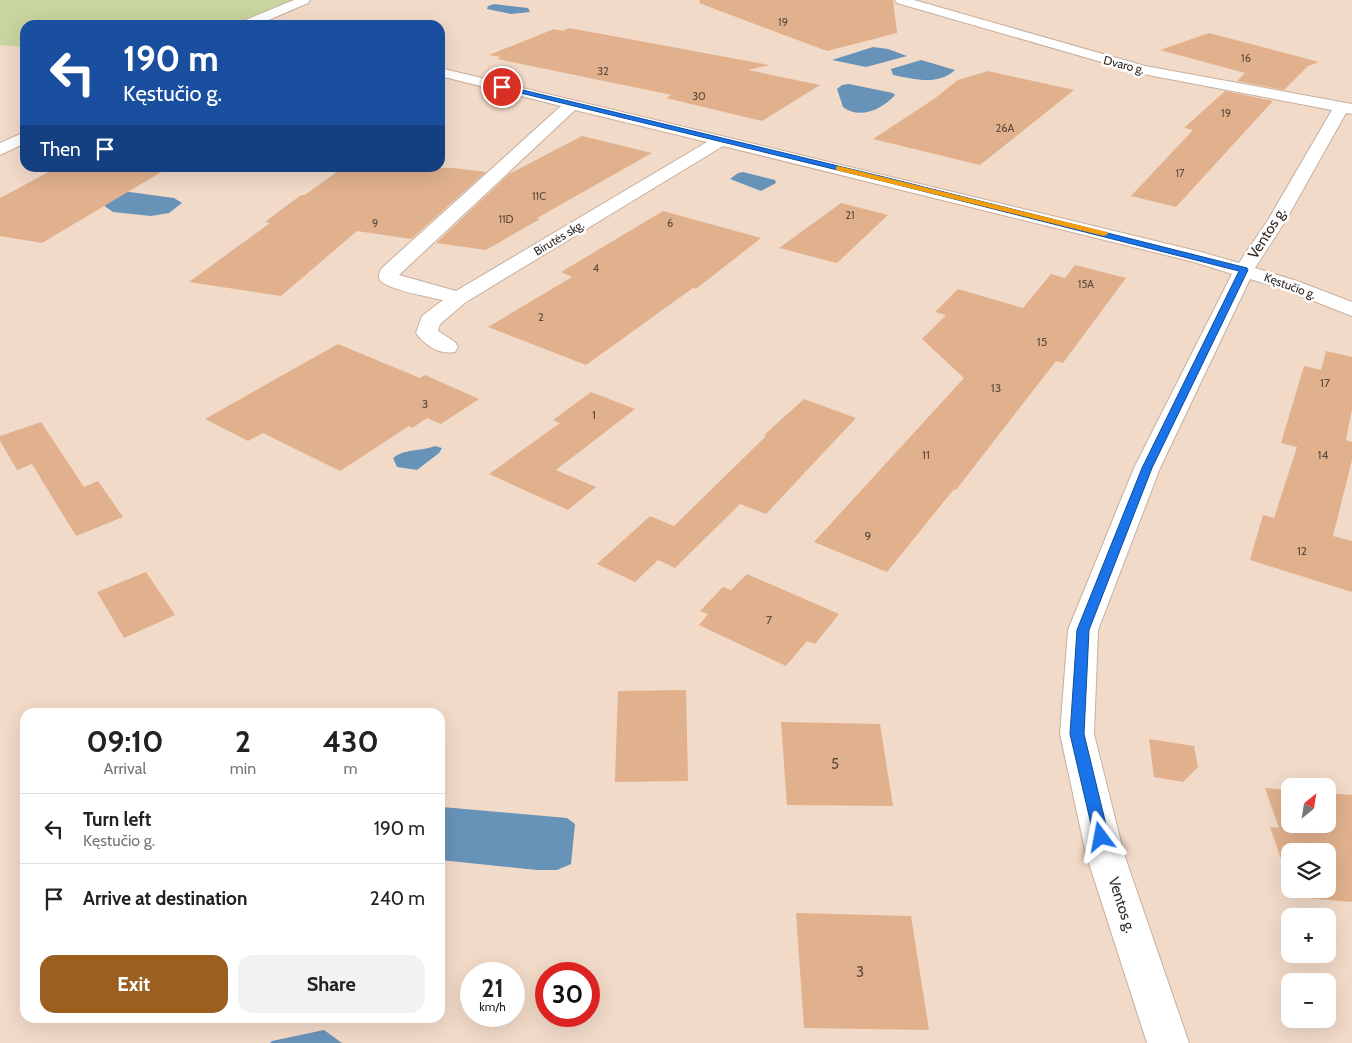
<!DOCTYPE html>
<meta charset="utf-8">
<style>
body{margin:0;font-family:Cabin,sans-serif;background:#f2f2f2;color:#222;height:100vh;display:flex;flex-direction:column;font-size:19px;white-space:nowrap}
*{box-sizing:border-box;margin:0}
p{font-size:16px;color:#767676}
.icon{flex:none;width:28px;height:28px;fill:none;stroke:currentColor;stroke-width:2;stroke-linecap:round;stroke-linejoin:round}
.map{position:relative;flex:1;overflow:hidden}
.side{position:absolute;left:20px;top:708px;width:425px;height:315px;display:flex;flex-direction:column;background:#fff;border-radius:15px;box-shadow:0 5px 20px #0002}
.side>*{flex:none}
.banner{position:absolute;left:20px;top:20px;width:425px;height:152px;border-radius:15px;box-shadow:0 5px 20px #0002;background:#1a4fa0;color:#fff;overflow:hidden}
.needle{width:32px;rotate:30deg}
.controls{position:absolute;left:1281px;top:778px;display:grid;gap:10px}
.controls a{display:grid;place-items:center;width:55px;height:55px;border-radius:10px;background:#fff;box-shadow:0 5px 20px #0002;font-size:25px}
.speed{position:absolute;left:460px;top:962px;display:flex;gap:10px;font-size:25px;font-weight:700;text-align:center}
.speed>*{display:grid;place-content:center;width:65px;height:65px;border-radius:50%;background:#fff;box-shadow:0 5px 20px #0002;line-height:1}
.speed small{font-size:12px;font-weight:400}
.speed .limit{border:8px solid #d22;background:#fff;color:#111}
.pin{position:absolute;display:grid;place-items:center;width:42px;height:42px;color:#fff;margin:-21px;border:2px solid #fff;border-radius:50%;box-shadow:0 1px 5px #0007}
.me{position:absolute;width:55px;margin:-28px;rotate:347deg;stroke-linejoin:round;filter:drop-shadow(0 0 4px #0008)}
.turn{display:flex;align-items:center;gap:18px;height:105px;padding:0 20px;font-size:22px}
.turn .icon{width:65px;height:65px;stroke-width:2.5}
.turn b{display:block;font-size:35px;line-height:42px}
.then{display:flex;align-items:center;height:48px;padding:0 20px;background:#0003;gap:10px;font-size:19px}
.eta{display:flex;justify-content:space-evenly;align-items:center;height:85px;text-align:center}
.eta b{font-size:30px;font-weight:700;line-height:35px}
.button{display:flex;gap:10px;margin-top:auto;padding:10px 20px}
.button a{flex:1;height:58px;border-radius:15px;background:#9b5f20;color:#fff;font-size:20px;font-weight:700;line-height:58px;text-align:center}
.button a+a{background:#f2f2f2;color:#222}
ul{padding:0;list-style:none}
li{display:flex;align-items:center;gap:15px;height:70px;padding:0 20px;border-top:1px solid #e0e0e0}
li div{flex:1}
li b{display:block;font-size:19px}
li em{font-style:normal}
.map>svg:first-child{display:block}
.green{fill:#c8d5a0}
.water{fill:#6893b9}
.building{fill:#e1b18d}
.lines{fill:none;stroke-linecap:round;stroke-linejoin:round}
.minor-casing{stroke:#c6af9e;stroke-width:2}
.minor{fill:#fff;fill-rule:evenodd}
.route{fill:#1a73e8;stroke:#114b97}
.slow{fill:#f59e0b}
.labels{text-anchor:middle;stroke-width:5;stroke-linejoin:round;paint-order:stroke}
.far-number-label{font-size:11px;fill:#5e4b3e}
.far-street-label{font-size:12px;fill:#322923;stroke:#fff}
.number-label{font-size:12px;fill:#5e4b3e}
.street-label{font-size:15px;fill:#322923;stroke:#fff}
.near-number-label{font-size:15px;fill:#5e4b3e}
</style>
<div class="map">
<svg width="1352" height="1043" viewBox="0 0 1352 1043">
<rect width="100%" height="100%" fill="#f2dac8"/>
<path class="green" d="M 0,0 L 298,0 L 241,25 L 25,25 L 25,47 L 0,45 Z"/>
<path class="water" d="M 494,4 L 528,8 L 530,12 L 511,14 L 487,9 L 488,6 Z
M 873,47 L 888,49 L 907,56 L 866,67 L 832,60 Z
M 921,60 L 955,70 C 938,86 914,79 893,75 L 891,69 Z
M 849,84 L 893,93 L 895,95 C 883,109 860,120 843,107 L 837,89 L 842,85 Z
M 743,172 L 775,180 L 776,183 L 761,191 L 730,179 L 738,173 Z
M 122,191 L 174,198 L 182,203 L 169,213 L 151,216 L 113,212 L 103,205 Z
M 435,446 L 442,448 L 439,453 L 417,470 L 397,467 L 393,458 C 406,448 419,452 435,446 Z
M 442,807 L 567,818 L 575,824 L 571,864 L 557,870 L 537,870 L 440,860 L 440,809 Z
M 324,1030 L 342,1043 L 270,1043 L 272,1041 Z"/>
<path class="building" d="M 700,0 L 893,0 L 897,33 L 827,51 L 699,3 Z
M 569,28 L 769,65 L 748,70 L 820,85 L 762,121 L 666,98 L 672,95 L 497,59 L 501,57 L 489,55 L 554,29 L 563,31 Z
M 1209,33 L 1319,62 L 1308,66 L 1284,90 L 1237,81 L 1245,73 L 1160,50 Z
M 988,71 L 1074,90 L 980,165 L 873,139 L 934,99 L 958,80 Z
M 1225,91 L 1273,101 L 1176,207 L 1131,196 L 1193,130 L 1184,128 Z
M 582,136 L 652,153 L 537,218 L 540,219 L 486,250 L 436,243 L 509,174 Z
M 56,168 L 168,168 L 42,243 L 0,236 L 0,198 Z
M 342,168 L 453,168 L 486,172 L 411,239 L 357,231 L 281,296 L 189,282 L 270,223 L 265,222 L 301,195 L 305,195 Z
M 841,203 L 888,215 L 837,263 L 779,248 Z
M 663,211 L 761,238 L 696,289 L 693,288 L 586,365 L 488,327 L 572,277 L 561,272 Z
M 1075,265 L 1126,278 L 1063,363 L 1056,361 L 956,490 L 954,489 L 887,572 L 814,542 L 964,378 L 922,339 L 946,315 L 935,312 L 958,289 L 1023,308 L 1051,274 L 1065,278 Z
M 338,344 L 420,378 L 425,375 L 479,399 L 441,424 L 427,418 L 412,428 L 409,426 L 340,471 L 263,433 L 248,441 L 205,419 Z
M 1326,351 L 1352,357 L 1352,409 L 1346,440 L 1352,442 L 1352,460 L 1333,536 L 1352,541 L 1352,592 L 1250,560 L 1263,515 L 1274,518 L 1297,447 L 1281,443 L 1304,366 L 1321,370 Z
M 591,392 L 635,409 L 556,470 L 596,487 L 568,510 L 489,474 L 560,423 L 553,420 Z
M 804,399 L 856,418 L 766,514 L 740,504 L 675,568 L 658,560 L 635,582 L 597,564 L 650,516 L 674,526 L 766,436 L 764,435 Z
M 41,422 L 84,487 L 98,481 L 123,517 L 76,536 L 32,464 L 17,470 L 0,441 L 0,436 Z
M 146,572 L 175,615 L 124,638 L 97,592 Z
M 747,574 L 839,614 L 815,644 L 807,641 L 786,666 L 699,625 L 708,614 L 700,611 L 723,587 L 731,590 Z
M 686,690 L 688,781 L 615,782 L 618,691 Z
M 781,722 L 880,724 L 893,806 L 787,805 Z
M 1149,739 L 1194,746 L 1198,767 L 1183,782 L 1154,777 Z
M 1265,788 L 1290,790 L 1290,824 L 1328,824 L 1328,793 L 1352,795 L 1352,902 L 1295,897 L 1291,889 L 1328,889 L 1328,851 L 1290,851 L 1290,885 L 1270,827 L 1279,828 Z
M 796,913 L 911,916 L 929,1030 L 804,1028 Z"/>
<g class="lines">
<g class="minor-casing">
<path id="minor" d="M 294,0 L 310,0 L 308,3 L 257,25 L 240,25 L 241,22 Z
M 895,0 L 914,0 L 1145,66 L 1352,104 L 1352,114 L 1346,113 L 1286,220 L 1255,268 L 1297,281 L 1352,302 L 1352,316 L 1283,289 L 1250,279 L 1160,468 L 1098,630 L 1094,734 L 1124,854 L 1189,1043 L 1147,1043 L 1086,854 L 1060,734 L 1068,630 L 1134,468 L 1232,274 L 1194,262 L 723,146 L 466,302 L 440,324 L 438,331 L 455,342 L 458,347 L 455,352 C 440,355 424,345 416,333 L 422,316 L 443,300 C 429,297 391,290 382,282 C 377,278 379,272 382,268 L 561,106 L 440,76 L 440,68 L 1201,252 L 1239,263 L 1268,220 L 1332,110 L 1143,74 L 897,3 ZM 575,110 L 707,142 L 456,291 L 399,275 Z
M 25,132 L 25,143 L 0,155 L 0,143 Z"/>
</g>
<use href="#minor" class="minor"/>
</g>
<path class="route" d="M 502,85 L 888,178 L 1247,268 L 1248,270 L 1152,468 L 1089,630 L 1084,734 L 1109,837 L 1107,841 L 1101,843 L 1096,841 L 1094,837 L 1070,734 L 1077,630 L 1142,468 L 1239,271 L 887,182 L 500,88 Z"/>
<path class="slow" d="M 838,166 L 1107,232 L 1108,234 L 1104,236 L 836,170 L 836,167 Z"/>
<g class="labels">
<g class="far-number-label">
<text x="783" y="26">19</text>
<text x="1246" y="62">16</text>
<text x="603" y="75">32</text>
<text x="699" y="100">30</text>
<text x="1226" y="117">19</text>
<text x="1005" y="132">26A</text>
<text x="1180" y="177">17</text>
<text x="539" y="200">11C</text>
<text x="850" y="219">21</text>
<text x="506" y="223">11D</text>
<text x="375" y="227">9</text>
<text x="670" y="227">6</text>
<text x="596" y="272">4</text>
<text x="1086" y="288">15A</text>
<text x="541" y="321">2</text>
</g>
<g class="far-street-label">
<text transform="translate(1124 65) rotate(14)" y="4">Dvaro g.</text>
<text transform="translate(559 238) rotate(-31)" y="4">Birutės skg.</text>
<text transform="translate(1290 286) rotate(20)" y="4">Kęstučio g.</text>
</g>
<g class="number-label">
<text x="1042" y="346">15</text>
<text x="1325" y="387">17</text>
<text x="996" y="392">13</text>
<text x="425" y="408">3</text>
<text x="594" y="419">1</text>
<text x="926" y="459">11</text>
<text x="1323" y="459">14</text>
<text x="868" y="540">9</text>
<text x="1302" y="555">12</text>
<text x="769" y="624">7</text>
</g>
<g class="street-label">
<text transform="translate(1267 233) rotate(-58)" y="5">Ventos g.</text>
<text transform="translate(1122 905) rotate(72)" y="5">Ventos g.</text>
</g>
<g class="near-number-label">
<text x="835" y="769">5</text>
<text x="860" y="977">3</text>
</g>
</g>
</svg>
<div class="controls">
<a><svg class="needle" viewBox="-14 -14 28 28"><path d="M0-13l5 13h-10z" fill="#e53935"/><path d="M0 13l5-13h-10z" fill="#767676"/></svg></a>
<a><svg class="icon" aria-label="layers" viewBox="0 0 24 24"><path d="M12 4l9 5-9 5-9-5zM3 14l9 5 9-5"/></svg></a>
<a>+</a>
<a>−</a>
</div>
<div class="speed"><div>21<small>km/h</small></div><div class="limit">30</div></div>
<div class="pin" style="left:502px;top:87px;background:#d93025"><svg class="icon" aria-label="arrive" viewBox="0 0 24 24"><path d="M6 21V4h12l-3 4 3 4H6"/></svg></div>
<svg class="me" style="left:1101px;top:837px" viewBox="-20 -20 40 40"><path d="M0-17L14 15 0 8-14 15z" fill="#1a73e8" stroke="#fff" stroke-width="4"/></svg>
<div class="banner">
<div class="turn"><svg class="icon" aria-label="left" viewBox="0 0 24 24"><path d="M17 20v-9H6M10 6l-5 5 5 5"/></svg><div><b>190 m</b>Kęstučio g.</div></div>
<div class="then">Then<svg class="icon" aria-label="arrive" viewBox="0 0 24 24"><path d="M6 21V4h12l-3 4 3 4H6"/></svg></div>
</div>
<section class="side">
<div class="eta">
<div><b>09:10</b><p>Arrival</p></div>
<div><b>2</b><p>min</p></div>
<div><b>430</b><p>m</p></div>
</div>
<ul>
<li><svg class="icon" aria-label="left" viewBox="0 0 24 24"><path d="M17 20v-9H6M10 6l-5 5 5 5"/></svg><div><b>Turn left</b><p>Kęstučio g.</p></div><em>190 m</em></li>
<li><svg class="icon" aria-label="arrive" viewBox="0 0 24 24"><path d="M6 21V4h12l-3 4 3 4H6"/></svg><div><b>Arrive at destination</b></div><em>240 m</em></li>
</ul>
<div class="button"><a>Exit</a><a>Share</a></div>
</section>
</div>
